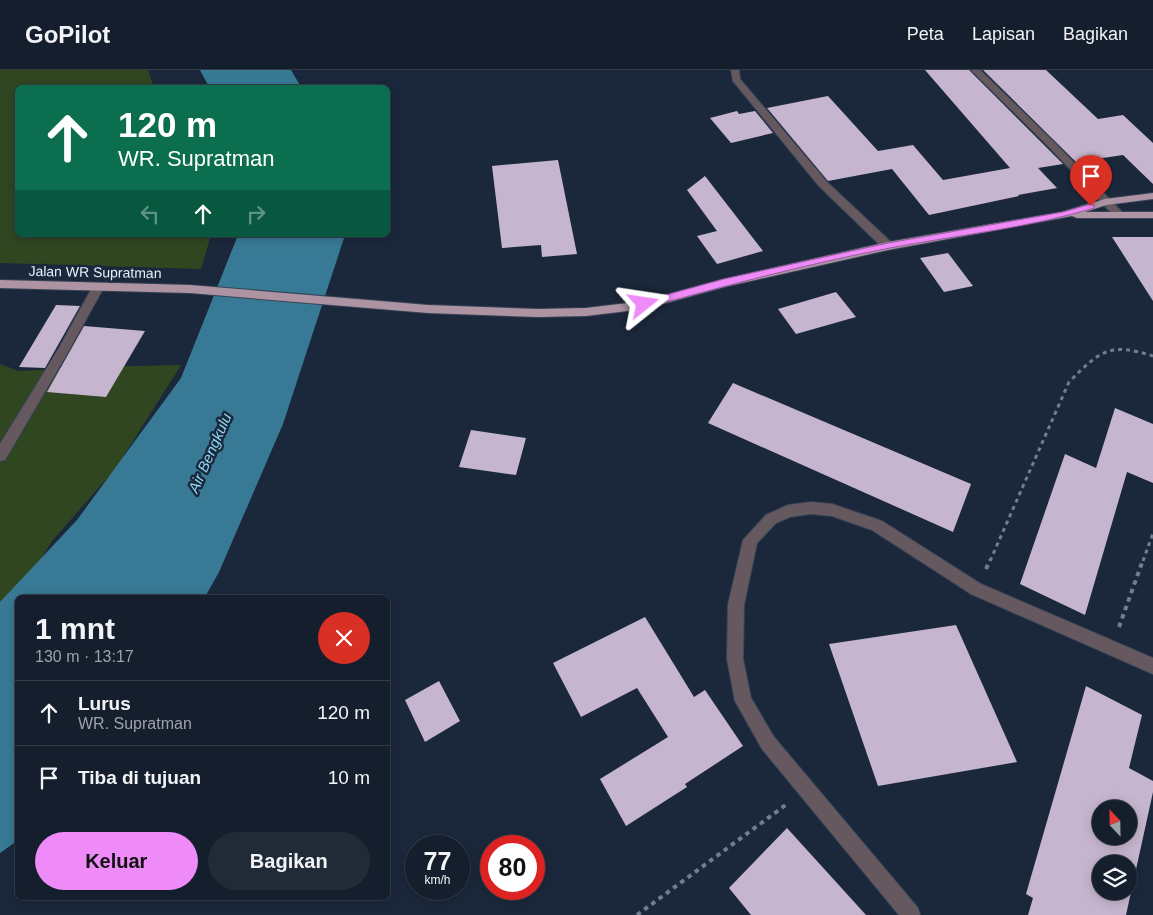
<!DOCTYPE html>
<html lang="id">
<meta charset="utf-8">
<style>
body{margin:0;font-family:Helvetica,sans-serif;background:#212b38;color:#f1f3f6;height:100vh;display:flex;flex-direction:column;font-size:19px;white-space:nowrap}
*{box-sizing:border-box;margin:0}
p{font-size:16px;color:#9da2a9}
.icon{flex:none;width:28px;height:28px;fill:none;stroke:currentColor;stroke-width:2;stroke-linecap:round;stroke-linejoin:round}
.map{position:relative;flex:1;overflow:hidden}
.side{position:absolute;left:15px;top:525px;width:375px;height:305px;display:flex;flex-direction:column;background:#141e2c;border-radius:8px;box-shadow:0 2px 12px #0003,0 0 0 1px #333c48}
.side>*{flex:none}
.hud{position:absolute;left:15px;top:15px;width:375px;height:152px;border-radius:8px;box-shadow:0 2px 12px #0003,0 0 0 1px #333c48;background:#0b6e4f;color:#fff;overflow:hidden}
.needle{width:32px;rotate:338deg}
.fabs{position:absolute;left:1092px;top:730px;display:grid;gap:10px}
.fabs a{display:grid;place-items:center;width:45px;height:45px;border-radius:50%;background:#141e2c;box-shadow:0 2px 12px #0003,0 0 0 1px #333c48;font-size:25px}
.speed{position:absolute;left:405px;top:765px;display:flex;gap:10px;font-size:25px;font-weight:700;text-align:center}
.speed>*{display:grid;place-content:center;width:65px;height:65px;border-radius:50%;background:#141e2c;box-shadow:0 2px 12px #0003,0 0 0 1px #333c48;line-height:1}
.speed small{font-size:12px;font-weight:400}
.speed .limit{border:8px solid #d22;background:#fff;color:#111}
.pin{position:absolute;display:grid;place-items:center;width:42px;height:42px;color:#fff;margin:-51px -21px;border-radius:50% 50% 50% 0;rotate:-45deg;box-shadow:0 0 5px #0007}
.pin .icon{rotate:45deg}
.me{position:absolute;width:55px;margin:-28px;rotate:75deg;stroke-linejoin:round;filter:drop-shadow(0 0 4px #0008)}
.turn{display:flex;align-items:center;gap:18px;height:105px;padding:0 20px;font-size:22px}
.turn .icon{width:65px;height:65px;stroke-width:2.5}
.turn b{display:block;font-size:35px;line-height:42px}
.lanes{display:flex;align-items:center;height:48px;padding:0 20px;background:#0003;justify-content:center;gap:25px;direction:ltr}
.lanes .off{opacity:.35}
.round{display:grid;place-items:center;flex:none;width:52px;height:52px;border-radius:26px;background:#212b38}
.head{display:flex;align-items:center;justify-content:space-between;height:85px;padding:0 20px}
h1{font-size:30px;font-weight:600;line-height:38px}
.button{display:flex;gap:10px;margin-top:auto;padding:10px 20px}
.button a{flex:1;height:58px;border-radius:30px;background:#ee8bf8;color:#111;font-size:20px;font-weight:600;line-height:58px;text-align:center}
.button a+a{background:#212b38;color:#f1f3f6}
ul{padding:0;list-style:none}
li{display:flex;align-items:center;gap:15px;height:65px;padding:0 20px;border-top:1px solid #333c48}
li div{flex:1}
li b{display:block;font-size:19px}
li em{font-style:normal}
header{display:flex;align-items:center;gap:30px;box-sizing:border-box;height:70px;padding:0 25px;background:#141e2c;border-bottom:1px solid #333c48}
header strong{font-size:24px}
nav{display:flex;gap:28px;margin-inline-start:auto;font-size:18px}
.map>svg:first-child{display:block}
.green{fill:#304620}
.water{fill:#387a95}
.building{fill:#c6b5ce;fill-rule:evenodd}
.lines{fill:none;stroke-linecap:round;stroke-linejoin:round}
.service-casing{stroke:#374456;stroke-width:2}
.minor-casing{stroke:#374456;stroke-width:2}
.trunk-casing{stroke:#374456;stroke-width:2}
.path-far1{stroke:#727d8e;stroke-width:3;stroke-dasharray:4 4;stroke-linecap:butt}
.path{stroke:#727d8e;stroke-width:4;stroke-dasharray:4.5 4.5;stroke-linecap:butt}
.service{fill:#65595f;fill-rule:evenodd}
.minor{fill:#65595f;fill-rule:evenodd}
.trunk{fill:#ae94a2;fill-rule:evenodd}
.route{fill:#ee8bf8;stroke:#9b5aa1}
.labels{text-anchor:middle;stroke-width:5;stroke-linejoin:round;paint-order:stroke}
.street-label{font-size:14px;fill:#e5eefb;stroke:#1b283b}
.water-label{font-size:15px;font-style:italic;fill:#8bd6f7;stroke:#1b283b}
</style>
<header>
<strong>GoPilot</strong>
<nav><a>Peta</a><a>Lapisan</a><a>Bagikan</a></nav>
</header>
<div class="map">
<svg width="1153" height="845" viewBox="0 0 1153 845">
<rect width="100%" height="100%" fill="#1b283b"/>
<path class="green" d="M 0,0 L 148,0 L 153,15 L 156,17 L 18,18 L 18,165 L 211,165 L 201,199 L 0,193 Z
M 0,294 L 19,301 L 92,297 L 181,295 L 116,398 L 52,471 L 0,556 Z"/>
<path class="water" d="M 200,0 L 291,0 L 301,17 L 209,17 Z
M 238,165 L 345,165 L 283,354 L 219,502 L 205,527 L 18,528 L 17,771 L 0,783 L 0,532 L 77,450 L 181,308 Z"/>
<path class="building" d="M 925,0 L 969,0 L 1063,94 L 1038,98 L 1057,118 L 1018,125 L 1019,126 L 929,145 L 892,99 L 828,111 L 767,38 L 828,26 L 878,81 L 913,75 L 943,110 L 1010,98 Z
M 983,0 L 1046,0 L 1098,49 L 1123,45 L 1153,73 L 1153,114 L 1123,85 L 1076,92 Z
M 737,41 L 739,44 L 755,41 L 773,63 L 731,73 L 710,48 Z
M 558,90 L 577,184 L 542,187 L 541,175 L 502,178 L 492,96 Z
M 705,106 L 763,181 L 717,194 L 697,166 L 717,161 L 687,120 Z
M 1112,167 L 1153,167 L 1153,231 Z
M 948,183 L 973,216 L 944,222 L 920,188 Z
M 836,222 L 856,247 L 796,264 L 778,239 Z
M 56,235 L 80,236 L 45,298 L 19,297 Z
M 84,256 L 145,261 L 106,327 L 47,322 Z
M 733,313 L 971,414 L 953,462 L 708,353 Z
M 1115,338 L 1153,354 L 1153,413 L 1127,402 L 1085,545 L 1020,514 L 1065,384 L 1096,398 Z
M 471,360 L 526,368 L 516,405 L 459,397 Z
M 645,547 L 694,627 L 705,620 L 743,676 L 685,714 L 687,717 L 626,756 L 600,709 L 668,667 L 637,618 L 581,647 L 553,593 Z
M 956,555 L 1017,692 L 878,716 L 829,574 Z
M 439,611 L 460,651 L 425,672 L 405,630 Z
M 1086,616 L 1142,645 L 1129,698 L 1153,711 L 1153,722 L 1126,845 L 1028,845 L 1033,828 L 1026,824 ZM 1101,739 L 1129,739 L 1129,766 L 1101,766 ZM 1101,794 L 1129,794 L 1129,821 L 1101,821 Z
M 787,758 L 866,845 L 751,845 L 729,818 Z"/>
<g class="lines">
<g class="service-casing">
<path id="service" d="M 98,213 L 104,217 L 67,284 L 5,390 L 0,391 L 0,374 L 59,278 L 94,214 Z"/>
</g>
<g class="minor-casing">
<path id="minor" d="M 731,0 L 739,0 L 740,9 L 827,112 L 892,173 L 893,176 L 892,179 L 884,179 L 819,116 L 733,11 Z
M 971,0 L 980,0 L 1055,73 L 1124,144 L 1125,146 L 1124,148 L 1116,148 L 1049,77 Z
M 811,432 L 832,434 L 882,451 L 981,514 L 1153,588 L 1153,604 L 971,524 L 872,460 L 832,446 L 811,444 L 790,447 L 776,453 L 757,473 L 744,535 L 743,589 L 751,628 L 774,667 L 918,838 L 920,845 L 899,845 L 762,679 L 735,631 L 727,589 L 728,535 L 743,470 L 766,445 L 788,435 Z"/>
</g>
<g class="trunk-casing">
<path id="trunk" d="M 1153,123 L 1153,129 L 1106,135 L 1085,142 L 1153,142 L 1153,148 L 1077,148 L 1072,146 L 888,180 L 724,217 L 644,239 L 586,246 L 538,247 L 428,243 L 190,223 L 0,218 L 0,210 L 190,215 L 428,235 L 538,239 L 586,238 L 644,231 L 724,209 L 888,172 L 1062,142 L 1105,129 Z"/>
</g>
<path class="path-far1" d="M 990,491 L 1069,312 C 1100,281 1109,272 1153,286
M 1143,491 L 1153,463"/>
<path class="path" d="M 986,499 L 990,490
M 1119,557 L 1143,490
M 637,845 L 787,734"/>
<use href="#service" class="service"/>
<use href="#minor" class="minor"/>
<use href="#trunk" class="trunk"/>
</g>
<path class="route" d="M 1091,134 L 1094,135 L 1094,138 C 1028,158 958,165 890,178 C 807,194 725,216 644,238 L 639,234 L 644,231 L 724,209 L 888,173 L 1063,142 Z"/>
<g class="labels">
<g class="street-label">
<text transform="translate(95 202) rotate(1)" y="5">Jalan WR Supratman</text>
</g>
<g class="water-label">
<text transform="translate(210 383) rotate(-66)" y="5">Air Bengkulu</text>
</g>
</g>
</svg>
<div class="fabs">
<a><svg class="needle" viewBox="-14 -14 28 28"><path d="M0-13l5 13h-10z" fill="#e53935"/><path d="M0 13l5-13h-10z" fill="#9da2a9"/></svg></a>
<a><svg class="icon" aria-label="layers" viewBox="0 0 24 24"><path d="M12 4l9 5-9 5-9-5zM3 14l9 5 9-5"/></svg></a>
</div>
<div class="speed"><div>77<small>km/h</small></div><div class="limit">80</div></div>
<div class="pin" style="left:1091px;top:136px;background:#d93025"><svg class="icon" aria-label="arrive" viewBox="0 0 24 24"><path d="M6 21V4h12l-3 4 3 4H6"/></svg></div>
<svg class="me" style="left:644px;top:234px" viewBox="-20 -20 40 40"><path d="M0-17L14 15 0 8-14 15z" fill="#ee8bf8" stroke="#fff" stroke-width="4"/></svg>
<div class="hud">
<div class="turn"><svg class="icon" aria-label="ahead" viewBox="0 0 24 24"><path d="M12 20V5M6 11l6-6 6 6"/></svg><div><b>120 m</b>WR. Supratman</div></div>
<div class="lanes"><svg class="icon off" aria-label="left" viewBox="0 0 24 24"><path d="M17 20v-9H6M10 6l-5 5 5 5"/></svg><svg class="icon" aria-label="ahead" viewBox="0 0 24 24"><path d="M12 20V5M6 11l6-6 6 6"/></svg><svg class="icon off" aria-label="right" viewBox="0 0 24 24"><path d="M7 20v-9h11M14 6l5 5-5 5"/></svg></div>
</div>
<section class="side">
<div class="head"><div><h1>1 mnt</h1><p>130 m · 13:17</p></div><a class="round" style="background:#d93025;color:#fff"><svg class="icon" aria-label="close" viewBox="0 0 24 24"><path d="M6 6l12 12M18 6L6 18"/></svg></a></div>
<ul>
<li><svg class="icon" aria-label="ahead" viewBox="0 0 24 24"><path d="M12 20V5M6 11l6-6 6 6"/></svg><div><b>Lurus</b><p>WR. Supratman</p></div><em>120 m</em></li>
<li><svg class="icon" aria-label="arrive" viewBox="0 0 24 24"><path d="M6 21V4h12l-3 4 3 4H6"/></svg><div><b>Tiba di tujuan</b></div><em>10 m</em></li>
</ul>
<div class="button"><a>Keluar</a><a>Bagikan</a></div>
</section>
</div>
